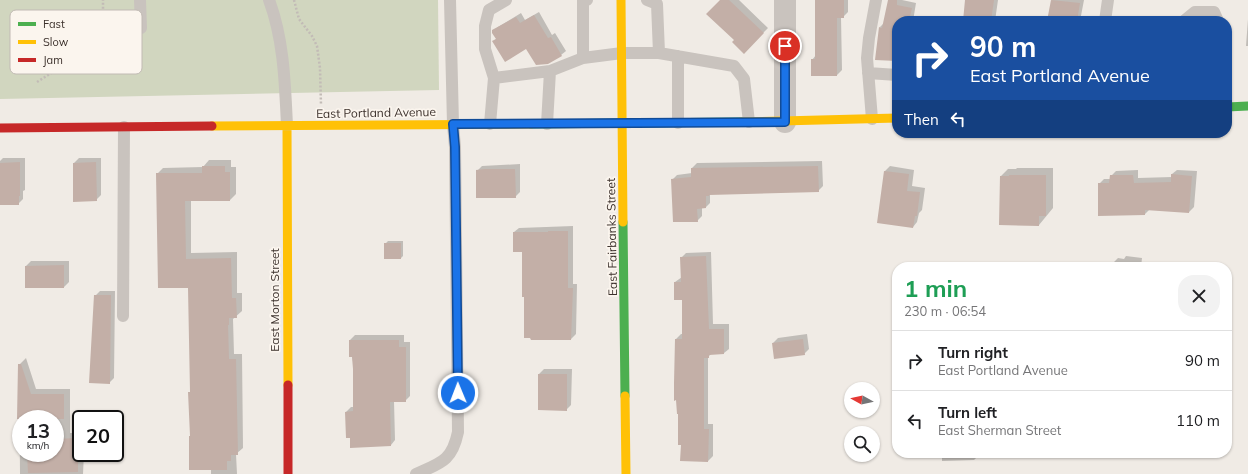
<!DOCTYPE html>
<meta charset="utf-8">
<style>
body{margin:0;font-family:Mulish,sans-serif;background:#f2f2f2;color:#202124;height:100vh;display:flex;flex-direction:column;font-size:15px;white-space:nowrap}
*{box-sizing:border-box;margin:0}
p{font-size:13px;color:#757577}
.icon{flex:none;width:22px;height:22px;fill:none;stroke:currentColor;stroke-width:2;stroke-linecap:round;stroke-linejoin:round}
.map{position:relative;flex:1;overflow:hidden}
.panel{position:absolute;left:892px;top:262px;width:340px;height:196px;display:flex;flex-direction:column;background:#fff;border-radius:16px;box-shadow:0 1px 3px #0004}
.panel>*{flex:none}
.guide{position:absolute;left:892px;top:16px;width:340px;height:122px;border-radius:16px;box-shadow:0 1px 3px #0004;background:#1a4fa0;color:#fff;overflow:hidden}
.needle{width:26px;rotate:278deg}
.controls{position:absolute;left:844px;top:382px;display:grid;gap:8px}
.controls a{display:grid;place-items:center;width:36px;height:36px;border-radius:50%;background:#fff;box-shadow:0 1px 3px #0004;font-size:20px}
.speed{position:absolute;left:12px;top:410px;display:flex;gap:8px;font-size:20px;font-weight:700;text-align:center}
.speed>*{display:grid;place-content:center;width:52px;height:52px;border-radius:50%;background:#fff;box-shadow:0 1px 3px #0004;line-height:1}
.speed small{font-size:10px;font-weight:400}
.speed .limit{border:2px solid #111;border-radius:6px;background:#fff;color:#111}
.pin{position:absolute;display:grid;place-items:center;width:34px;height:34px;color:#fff;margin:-17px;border:2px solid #fff;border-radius:50%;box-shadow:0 1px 4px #0007}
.me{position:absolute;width:44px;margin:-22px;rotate:359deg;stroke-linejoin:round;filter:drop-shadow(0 0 3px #0008)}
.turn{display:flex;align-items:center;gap:14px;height:84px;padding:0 12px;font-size:18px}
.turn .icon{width:52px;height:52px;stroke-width:2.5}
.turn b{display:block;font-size:28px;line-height:34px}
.then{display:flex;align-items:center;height:38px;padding:0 12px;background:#0003;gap:8px;font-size:15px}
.round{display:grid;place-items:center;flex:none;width:42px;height:42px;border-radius:16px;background:#f2f2f2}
.headline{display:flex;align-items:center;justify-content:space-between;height:68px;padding:0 12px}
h1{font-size:24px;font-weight:700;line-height:30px;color:#1e9e55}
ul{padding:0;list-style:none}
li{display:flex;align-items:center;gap:12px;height:60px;padding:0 12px;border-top:1px solid #e0e0e0}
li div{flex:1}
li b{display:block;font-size:15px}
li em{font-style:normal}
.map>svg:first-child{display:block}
.green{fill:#d1d6bf}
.shadow{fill:#0003;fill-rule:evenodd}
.building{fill:#c3afa7}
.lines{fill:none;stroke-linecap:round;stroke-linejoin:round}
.path{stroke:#c2bbb6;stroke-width:2.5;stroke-dasharray:2 2;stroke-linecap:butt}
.lane{stroke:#c9c3be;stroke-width:12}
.street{stroke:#c9c3be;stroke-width:22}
.fast{stroke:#4caf50;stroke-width:9}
.slow{stroke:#ffc107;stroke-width:9}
.jam{stroke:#c62828;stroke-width:9}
.route-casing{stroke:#114b97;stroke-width:10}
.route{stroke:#1a73e8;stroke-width:7}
.labels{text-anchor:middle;stroke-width:3.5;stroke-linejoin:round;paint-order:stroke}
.street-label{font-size:12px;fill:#3b302b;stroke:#fbf5ee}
.key{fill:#fbf5ee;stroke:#c1bab4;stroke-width:1}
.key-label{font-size:11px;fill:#3b302b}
</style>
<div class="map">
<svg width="1248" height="474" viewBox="0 0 1248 474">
<rect width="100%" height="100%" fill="#f0ebe5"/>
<path class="green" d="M 0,0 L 438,0 L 439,90 L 0,99 Z"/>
<path class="shadow" d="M 721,0 L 739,0 L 768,28 L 744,52 L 735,40 Z
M 816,0 L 848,0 L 848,12 L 843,17 L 841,17 L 842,70 L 837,75 L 812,60 L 816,55 Z
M 891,0 L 902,0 L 916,3 L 913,21 L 897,21 L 897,60 L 880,27 L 884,23 Z
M 966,0 L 998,0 L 995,21 L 964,21 Z
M 1052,0 L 1084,0 L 1080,21 L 1048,21 Z
M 539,12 L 552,35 L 555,33 L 566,51 L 561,55 L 548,63 L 526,48 L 494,41 L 497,38 L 494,31 L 498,27 L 521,13 L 525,20 Z
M 1248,19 L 1248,46 L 1246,46 Z
M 3,158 L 25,158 L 25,190 L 23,191 L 23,199 L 18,204 L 0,195 L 0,161 Z
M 79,158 L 101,158 L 101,195 L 96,200 L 74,163 Z
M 209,160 L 231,160 L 231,167 L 236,167 L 236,194 L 230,200 L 191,200 L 191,253 L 237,252 L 237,293 L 242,293 L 242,311 L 233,319 L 234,354 L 242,354 L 243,448 L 236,454 L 237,474 L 211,474 L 211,469 L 191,391 L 189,287 L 157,174 L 163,168 L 203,167 Z
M 822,161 L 823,186 L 818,191 L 710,194 L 710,203 L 705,208 L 702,208 L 702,216 L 697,221 L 672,180 L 677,175 L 692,173 L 692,168 L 697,163 Z
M 520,164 L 520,192 L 515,197 L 477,171 L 482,166 Z
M 890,166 L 914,170 L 912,186 L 925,188 L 922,210 L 919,213 L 917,222 L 913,227 L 878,222 L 885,171 Z
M 1017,168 L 1053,168 L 1053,208 L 1039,225 L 1001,176 L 1008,169 L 1016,169 Z
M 1138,170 L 1138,178 L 1172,177 L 1172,174 L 1177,170 L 1197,171 L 1194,207 L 1189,212 L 1150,209 L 1145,214 L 1099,184 L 1104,179 L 1110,179 L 1111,176 L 1116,171 Z
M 573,226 L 573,284 L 577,284 L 576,334 L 571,339 L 525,296 L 523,251 L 514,232 L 519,228 Z
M 388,241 L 403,241 L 403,256 L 401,258 L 385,244 Z
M 711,252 L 713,324 L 729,324 L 729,349 L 724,353 L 711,354 L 708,357 L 708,424 L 713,424 L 713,456 L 708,461 L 679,413 L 676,339 L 681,334 L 683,334 L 683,299 L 675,282 L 682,277 L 681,258 L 686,253 Z
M 1126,256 L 1142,258 L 1141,267 L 1112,267 L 1113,263 L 1118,258 L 1124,259 Z
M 31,261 L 69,261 L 69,282 L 64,287 L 26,266 Z
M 100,291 L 115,291 L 114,378 L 109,383 L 95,296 Z
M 807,334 L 809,349 L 804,354 L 773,343 L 778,338 Z
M 355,335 L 404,335 L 404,342 L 410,342 L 410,396 L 405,401 L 394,401 L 395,440 L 391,445 L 351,437 L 346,412 L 351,407 L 354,407 L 354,369 L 350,340 Z
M 26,358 L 36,389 L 70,389 L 70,433 L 81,433 L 81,453 L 84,453 L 83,474 L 20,474 L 19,365 ZM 21,419 L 55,419 L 55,453 L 21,453 Z
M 544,369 L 572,369 L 571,405 L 566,410 L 539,374 Z
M 942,453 L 979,453 L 979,455 L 974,460 L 942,461 Z"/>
<path class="building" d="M 720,0 L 729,0 L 764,33 L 744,54 L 732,42 L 734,40 L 706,14 Z
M 815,0 L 844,0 L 844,18 L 837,18 L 837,76 L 811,76 L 811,59 L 815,59 Z
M 888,0 L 897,0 L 897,5 L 912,8 L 909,21 L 897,21 L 897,61 L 875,60 L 879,27 L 882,28 Z
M 965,0 L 994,0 L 991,21 L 963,21 Z
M 1051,0 L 1080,3 L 1077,21 L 1047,21 Z
M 534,15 L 548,38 L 551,37 L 562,56 L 548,64 L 536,65 L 526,49 L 505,62 L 492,41 L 496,39 L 492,33 L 492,30 L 516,17 L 520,23 Z
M 20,162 L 20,196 L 19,196 L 19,205 L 0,205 L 0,163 Z
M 96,162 L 97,201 L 73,202 L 73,163 Z
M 202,166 L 225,166 L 225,172 L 230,172 L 230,201 L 185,201 L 186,259 L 231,258 L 232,298 L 236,298 L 237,318 L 229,318 L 229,325 L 228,325 L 229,359 L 236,359 L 238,455 L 231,455 L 231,461 L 227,461 L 227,470 L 189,470 L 189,436 L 190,436 L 188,392 L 190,392 L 188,288 L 158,288 L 156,173 L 202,173 Z
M 818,166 L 819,192 L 709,195 L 709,196 L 706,196 L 706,208 L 697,209 L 698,222 L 673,222 L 671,179 L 691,177 L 691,168 Z
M 485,169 L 515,169 L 516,198 L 476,198 L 476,170 Z
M 884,171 L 909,174 L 907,191 L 920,192 L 917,216 L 915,216 L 913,228 L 877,223 Z
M 1171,174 L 1192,176 L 1189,213 L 1145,210 L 1145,215 L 1098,216 L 1098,183 L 1109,183 L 1110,175 L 1133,175 L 1134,183 L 1171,182 Z
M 1009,175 L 1046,175 L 1046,216 L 1039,216 L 1039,226 L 999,225 L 1000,176 L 1009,176 Z
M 548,231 L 568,231 L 568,288 L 573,288 L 571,340 L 531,340 L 530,338 L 524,338 L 524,297 L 522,297 L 522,252 L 513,252 L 513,232 L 548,232 Z
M 384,243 L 401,243 L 401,259 L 384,259 Z
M 706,256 L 709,329 L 724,329 L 724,354 L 709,355 L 709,358 L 704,358 L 704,429 L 709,429 L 708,462 L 680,461 L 681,445 L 678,445 L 678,414 L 677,414 L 676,400 L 674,401 L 674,383 L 675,339 L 682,339 L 682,300 L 674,300 L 674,282 L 681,282 L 680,257 Z
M 64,265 L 64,288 L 25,288 L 25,266 Z
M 94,295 L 111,295 L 110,384 L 89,383 Z
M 803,339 L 805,355 L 774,359 L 772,343 Z
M 349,340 L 399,340 L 399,347 L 406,347 L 406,402 L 390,402 L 391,446 L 350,448 L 350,438 L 346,438 L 345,412 L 353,411 L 353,369 L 352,357 L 349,357 Z
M 18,364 L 21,364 L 31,394 L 64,394 L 64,419 L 17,419 Z
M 538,374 L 567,374 L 567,411 L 538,410 Z
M 78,438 L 78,472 L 28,473 L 27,453 L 55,453 L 55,439 Z"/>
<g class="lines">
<path class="path" d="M 294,0 L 299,19 L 312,36 L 317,46 L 320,68 L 321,105
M 37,82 L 99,43 L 103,26 L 103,0"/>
<path class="lane" d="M 140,0 L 141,28
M 269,0 C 284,40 285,84 287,126
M 587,0 L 583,1 L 583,58 L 622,53 L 659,53 L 734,66 L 744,79 L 749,122
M 647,0 L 657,4 L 659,53
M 1105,21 L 1108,0
M 1184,21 L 1195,12 L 1214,12 L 1218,21
M 868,73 L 897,75
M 494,78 L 485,49 L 485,26 L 489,10 L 506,0
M 872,119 L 867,58 L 869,38 L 876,0
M 678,123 L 678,56
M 490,124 L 494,78 L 550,71 L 583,58
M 547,124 L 550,71
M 123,316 L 124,127
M 416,474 C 441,463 452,461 458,432 L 455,147 L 453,124 L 450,0"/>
<path class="street" d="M 785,0 L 785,122"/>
<path class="fast" d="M 1227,107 L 1248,106
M 531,124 L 741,122
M 623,222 L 625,396"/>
<path class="slow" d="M 621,0 L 623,222
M 741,122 L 897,118
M 212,126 L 531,124
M 287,126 L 288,385
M 625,396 L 626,474"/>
<path class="jam" d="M 0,128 L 212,126
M 288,385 L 288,474"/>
</g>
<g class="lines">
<g class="route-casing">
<path id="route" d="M 458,393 L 455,147 L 453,124 L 785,122 L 785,46"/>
</g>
<use href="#route" class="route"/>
</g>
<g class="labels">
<g class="street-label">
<text transform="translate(376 113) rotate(-1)" y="4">East Portland Avenue</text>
<text transform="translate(612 237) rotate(-91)" y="4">East Fairbanks Street</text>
<text transform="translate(275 300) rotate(-90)" y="4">East Morton Street</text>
</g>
</g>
<rect x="10" y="10" width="132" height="64" rx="6" class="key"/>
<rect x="18" y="22" width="18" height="4" fill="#4caf50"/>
<rect x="18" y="40" width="18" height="4" fill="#ffc107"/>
<rect x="18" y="58" width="18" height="4" fill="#c62828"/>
<g class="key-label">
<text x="43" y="28">Fast</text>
<text x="43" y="46">Slow</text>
<text x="43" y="64">Jam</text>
</g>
</svg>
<div class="controls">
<a><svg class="needle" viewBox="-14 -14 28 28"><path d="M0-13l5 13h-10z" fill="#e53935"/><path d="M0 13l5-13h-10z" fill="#757577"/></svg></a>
<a><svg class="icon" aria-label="search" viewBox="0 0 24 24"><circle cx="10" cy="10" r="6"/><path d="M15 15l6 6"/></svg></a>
</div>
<div class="speed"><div>13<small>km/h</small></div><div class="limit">20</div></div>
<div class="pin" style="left:785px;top:46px;background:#d93025"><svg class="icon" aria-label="arrive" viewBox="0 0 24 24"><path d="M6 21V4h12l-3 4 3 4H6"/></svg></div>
<svg class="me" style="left:458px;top:393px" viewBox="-20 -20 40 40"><circle r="17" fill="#1a73e8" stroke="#fff" stroke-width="3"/><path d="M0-11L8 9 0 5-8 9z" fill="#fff"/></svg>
<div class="guide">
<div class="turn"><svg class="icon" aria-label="right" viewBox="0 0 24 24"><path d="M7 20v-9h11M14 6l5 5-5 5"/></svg><div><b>90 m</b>East Portland Avenue</div></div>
<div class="then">Then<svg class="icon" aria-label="left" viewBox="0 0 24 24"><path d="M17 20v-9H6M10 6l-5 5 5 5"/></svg></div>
</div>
<section class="panel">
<div class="headline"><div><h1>1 min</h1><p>230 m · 06:54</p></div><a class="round"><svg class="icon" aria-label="close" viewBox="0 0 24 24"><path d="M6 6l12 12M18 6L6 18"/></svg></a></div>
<ul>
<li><svg class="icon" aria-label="right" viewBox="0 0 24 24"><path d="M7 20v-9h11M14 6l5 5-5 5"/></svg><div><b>Turn right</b><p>East Portland Avenue</p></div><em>90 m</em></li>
<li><svg class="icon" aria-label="left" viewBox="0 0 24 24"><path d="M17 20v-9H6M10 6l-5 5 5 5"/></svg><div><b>Turn left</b><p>East Sherman Street</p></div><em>110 m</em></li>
</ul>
</section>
</div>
